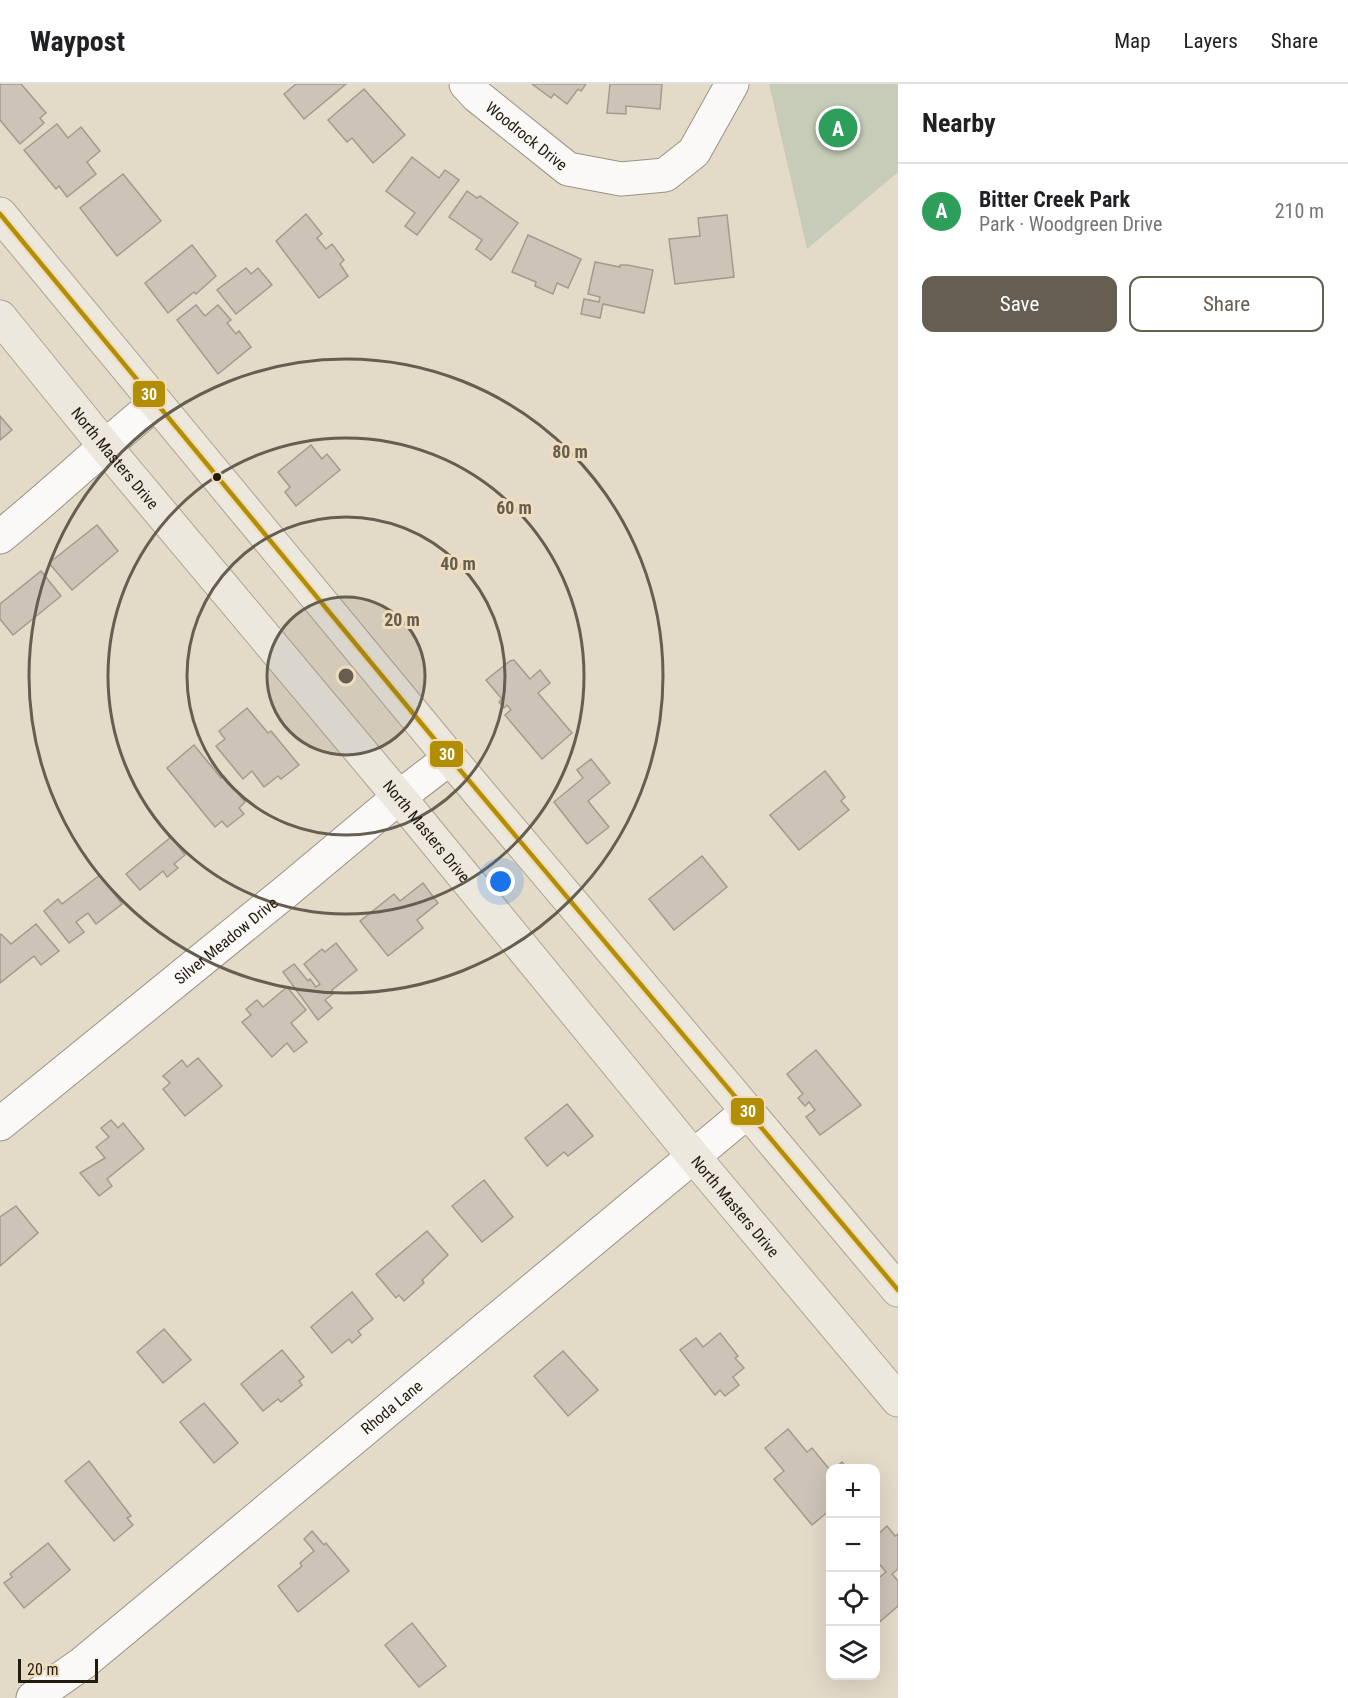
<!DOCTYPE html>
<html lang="en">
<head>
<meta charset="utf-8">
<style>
  :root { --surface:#fff; --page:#f2f2f2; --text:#202124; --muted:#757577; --line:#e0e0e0; --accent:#665e50 }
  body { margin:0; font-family:"Roboto Condensed",sans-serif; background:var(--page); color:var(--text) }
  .controls { position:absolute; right:18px; bottom:18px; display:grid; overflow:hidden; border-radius:12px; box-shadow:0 6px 24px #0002 }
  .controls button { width:54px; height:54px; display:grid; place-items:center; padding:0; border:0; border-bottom:2px solid var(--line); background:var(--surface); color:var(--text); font:30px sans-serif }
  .scale { position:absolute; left:18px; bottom:15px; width:80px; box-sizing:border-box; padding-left:6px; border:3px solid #221b0f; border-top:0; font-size:16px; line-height:21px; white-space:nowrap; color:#221b0f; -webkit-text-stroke:4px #efddbd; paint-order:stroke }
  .you { position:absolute; left:501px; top:798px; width:21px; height:21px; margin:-15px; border:4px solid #fff; border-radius:50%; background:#1a73e8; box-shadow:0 0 0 9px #1a73e833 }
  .badge { display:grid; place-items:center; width:39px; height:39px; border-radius:50%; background:var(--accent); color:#fff; font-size:20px; font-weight:700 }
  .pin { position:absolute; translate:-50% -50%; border:3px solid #fff; box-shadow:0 2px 6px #0006 }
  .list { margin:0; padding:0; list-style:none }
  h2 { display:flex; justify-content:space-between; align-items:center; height:78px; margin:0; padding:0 24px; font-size:26px }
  h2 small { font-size:20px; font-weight:400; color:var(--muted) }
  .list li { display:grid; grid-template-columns:39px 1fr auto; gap:18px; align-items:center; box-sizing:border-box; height:96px; padding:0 24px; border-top:2px solid var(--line) }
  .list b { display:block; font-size:22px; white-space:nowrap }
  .list p { margin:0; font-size:20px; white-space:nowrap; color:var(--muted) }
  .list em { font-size:20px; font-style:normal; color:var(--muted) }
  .actions { display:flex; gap:12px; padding:18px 24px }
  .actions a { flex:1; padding:14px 0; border:2px solid var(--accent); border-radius:12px; text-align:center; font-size:21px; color:var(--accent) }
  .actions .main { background:var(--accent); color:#fff }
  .icon { flex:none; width:33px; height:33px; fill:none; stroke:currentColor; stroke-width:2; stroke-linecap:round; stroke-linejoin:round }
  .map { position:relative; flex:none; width:898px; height:1614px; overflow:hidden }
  header { display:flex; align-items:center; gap:36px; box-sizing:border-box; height:84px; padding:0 30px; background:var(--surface); border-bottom:2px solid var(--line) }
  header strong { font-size:28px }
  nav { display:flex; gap:33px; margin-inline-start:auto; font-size:21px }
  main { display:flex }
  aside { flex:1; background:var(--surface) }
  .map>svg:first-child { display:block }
  .green { fill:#c6ccb8 }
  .building { fill:#cec3b7; stroke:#a49a8e; stroke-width:1.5 }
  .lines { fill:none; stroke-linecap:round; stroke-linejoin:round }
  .minor-casing { stroke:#9a9285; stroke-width:35 }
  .major-casing { stroke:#aea38e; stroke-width:35 }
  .minor { stroke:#fbf9f7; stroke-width:33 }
  .major { stroke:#ece8de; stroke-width:33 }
  .bus-1-casing { stroke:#efddbd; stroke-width:9 }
  .bus-1 { stroke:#b28e05; stroke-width:4.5 }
  .ring { fill:none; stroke:#665e50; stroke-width:3 }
  .bus-dot { fill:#221b0f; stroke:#efddbd; stroke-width:2 }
  .labels { text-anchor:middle; stroke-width:6; stroke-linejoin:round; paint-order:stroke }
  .street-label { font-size:16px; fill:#221b0f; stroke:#efddbd }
  .centre { fill:#665e50; stroke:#efddbd; stroke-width:3 }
  .ring-label { font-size:18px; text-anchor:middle; font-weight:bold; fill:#665e50; stroke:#efddbd; stroke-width:6; stroke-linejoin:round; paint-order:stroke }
  .line-badge { stroke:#efddbd; stroke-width:2 }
  .badge-label { font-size:16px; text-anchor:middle; font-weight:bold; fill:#fff }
</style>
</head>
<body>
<header>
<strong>Waypost</strong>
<nav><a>Map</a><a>Layers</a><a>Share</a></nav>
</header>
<main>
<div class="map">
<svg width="898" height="1614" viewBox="0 0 898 1614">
  <rect width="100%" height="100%" fill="#e4dac8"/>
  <path class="green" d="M769 0H898V88L807 165Z"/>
  <g class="building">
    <path d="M0 0H21L46 29 40 34 44 39 20 60 0 36Z"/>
    <path d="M296 0H346L304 35 284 10Z"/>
    <path d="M532 0H586L581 7 578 5 567 20 554 10 551 14Z"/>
    <path d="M610 0H662L660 25 626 22V30L607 29Z"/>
    <path d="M364 5 405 51 373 79 352 54 347 58 328 36Z"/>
    <path d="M57 40 68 54 81 43 100 67 87 78 96 90 67 113 59 102 56 105 24 66Z"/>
    <path d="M412 73 439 94 445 86 459 96 417 151 405 142 415 129 386 107Z"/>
    <path d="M123 90 161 137 117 172 80 124Z"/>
    <path d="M467 107 477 114 480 112 518 139 491 176 476 165 482 156 449 133Z"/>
    <path d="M306 130 322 150 317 154 326 165 332 160 344 176 340 180 348 192 319 214 276 157Z"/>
    <path d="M727 131 734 193 675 200 669 155 700 152 698 134Z"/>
    <path d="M528 151 581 175 568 204 557 199 553 210 535 202 536 198 512 188Z"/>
    <path d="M192 161 216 192 196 210 194 208 168 229 145 199Z"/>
    <path d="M595 178 620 183V181H627L653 186 644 229 603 220 600 234 581 230 584 215 599 218 600 213 588 210Z"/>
    <path d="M246 184 251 190 258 184 272 201 236 230 217 206Z"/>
    <path d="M196 221 205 232 218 221 231 236 227 239 236 250 239 247 251 263 218 290 177 236Z"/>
    <path d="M0 332 12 346 0 356Z"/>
    <path d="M311 361 322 375 327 370 340 386 296 422 285 408 290 403 278 388Z"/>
    <path d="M97 441 118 467 72 506 49 479Z"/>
    <path d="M41 487 61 512 13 551 0 535V520Z"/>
    <path d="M514 576 530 595 540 586 550 599 538 609 572 649 542 675 505 631 511 626 507 621 504 624 499 618 502 615 486 596 510 577Z"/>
    <path d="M247 624 268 649 271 647 299 681 281 695 278 692 264 703 252 687 243 695 216 662 225 655 219 647Z"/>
    <path d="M194 661 221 694 224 692 245 718 239 724 244 730 227 743 222 737 215 743 167 684Z"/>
    <path d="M591 675 610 699 588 717 609 743 587 760 554 718 583 694 577 686Z"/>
    <path d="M825 687 845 713 841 717 849 726 799 766 770 731Z"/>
    <path d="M171 753 185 771 174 780 178 784 167 793 163 787 140 806 126 790Z"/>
    <path d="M702 772 727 803 674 846 649 815Z"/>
    <path d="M100 791 122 820 96 840 88 829 76 838 84 848 69 859 44 827 58 815 62 820Z"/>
    <path d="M423 799 438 819 417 836 423 844 388 872 360 837 394 810 400 817Z"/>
    <path d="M36 840 59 867 41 881 34 872 0 899V851L1 850 11 860Z"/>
    <path d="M336 859 357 886 332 906 334 909 325 916 332 924 318 936 283 888 294 880 308 897 310 895 316 903 320 900 304 880 322 865 325 868Z"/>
    <path d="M287 903 306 926 291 939 307 958 294 968 287 959 272 973 242 938 251 931 246 925 257 916 263 923Z"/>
    <path d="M816 966 861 1021 820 1051 806 1033 815 1026 809 1018 805 1022 798 1014 803 1010 787 990Z"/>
    <path d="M198 974 222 1002 185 1032 163 1005 170 999 163 992 182 976 187 983Z"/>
    <path d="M567 1020 593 1052 568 1072 564 1068 547 1082 525 1054Z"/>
    <path d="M111 1036 118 1044 123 1039 144 1065 107 1095 112 1102 99 1112 80 1089 105 1074 96 1063 109 1053 101 1044Z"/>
    <path d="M484 1096 513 1133 482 1158 452 1122Z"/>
    <path d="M16 1122 38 1149 0 1182V1133Z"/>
    <path d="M427 1147 448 1171 422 1196 424 1199 404 1217 399 1211 396 1214 376 1190Z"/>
    <path d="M352 1208 373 1235 358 1247 361 1251 352 1259 349 1255 332 1269 311 1243Z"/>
    <path d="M164 1245 191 1276 163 1299 137 1268Z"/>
    <path d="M720 1249 738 1272 735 1274 744 1284 733 1293 739 1301 725 1312 720 1306 715 1311 680 1266 696 1254 703 1263Z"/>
    <path d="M282 1266 304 1293 299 1297 302 1301 281 1318 278 1315 263 1327 241 1300Z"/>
    <path d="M563 1267 598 1306 568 1332 534 1292Z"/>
    <path d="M204 1319 238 1359 214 1379 180 1338Z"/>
    <path d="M788 1345 807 1368 812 1364 830 1386V1426L812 1441 774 1395 784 1387 765 1364Z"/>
    <path d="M89 1377 131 1432 127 1434 133 1441 114 1457 65 1397Z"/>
    <path d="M842 1378 847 1384H835Z"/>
    <path d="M887 1442 895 1452 898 1450V1485L892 1490 898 1497V1522L876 1541V1496L886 1488 876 1476V1452Z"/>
    <path d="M312 1447 324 1461 326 1459 349 1487 298 1528 278 1502 302 1482 300 1479 314 1467 304 1455Z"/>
    <path d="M48 1459 70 1486 24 1524 4 1499 12 1493 10 1490Z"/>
    <path d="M412 1539 446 1582 419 1603 385 1561Z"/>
  </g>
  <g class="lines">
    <g class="minor-casing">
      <g id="minor">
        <path id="s1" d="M466 0 477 12 568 85 621 95 665 91 694 68 732 0"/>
        <path d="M0 453C53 410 102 363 155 320"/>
        <path id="s2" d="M0 1040 289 805 399 713 450 674"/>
        <path id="s3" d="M33 1614 83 1579 748 1027"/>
      </g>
    </g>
    <g class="major-casing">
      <g id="major">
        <path d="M0 130 450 674 898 1206"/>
        <path id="s4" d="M0 233 104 361 399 713 694 1073 898 1316"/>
      </g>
    </g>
    <use href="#minor" class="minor"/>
    <use href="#major" class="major"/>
    <g class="bus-1-casing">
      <path id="bus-1" d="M0 130 450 674 898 1206"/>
    </g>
    <use href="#bus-1" class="bus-1"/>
  </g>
  <circle cx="346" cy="592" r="79" fill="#665e50" fill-opacity=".12"/>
  <g class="ring">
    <circle cx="346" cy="592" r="79"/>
    <circle cx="346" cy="592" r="159"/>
    <circle cx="346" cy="592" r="238"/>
    <circle cx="346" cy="592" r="317"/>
  </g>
  <circle class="bus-dot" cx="217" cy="393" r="5"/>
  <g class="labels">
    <g class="street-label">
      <text dy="6" stroke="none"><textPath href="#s1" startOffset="80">Woodrock Drive</textPath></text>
      <text dy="6" stroke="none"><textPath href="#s4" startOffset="182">North Masters Drive</textPath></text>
      <text dy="6" stroke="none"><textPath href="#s4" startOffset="668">North Masters Drive</textPath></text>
      <text dy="6" stroke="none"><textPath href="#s2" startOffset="291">Silver Meadow Drive</textPath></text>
      <text dy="6" stroke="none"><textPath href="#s4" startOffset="1154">North Masters Drive</textPath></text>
      <text dy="6" stroke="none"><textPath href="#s3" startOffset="462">Rhoda Lane</textPath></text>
    </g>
  </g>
  <circle cx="346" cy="592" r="9" class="centre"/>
  <g class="ring-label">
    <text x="570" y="374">80 m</text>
    <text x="514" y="430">60 m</text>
    <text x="458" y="486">40 m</text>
    <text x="402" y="542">20 m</text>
  </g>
  <g class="line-badge">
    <rect x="132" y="296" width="34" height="28" rx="6" fill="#b28e05"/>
    <rect x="429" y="656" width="35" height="28" rx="6" fill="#b28e05"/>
    <rect x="730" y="1013" width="35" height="29" rx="6" fill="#b28e05"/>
  </g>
  <g class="badge-label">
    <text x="149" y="316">30</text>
    <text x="447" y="676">30</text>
    <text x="748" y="1033">30</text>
  </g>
</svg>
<div class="controls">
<button>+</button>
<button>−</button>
<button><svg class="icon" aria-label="locate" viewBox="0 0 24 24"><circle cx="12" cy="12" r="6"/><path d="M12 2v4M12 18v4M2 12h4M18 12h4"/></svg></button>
<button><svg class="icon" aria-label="layers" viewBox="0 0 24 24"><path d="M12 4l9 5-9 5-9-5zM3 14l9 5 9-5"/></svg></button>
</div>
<div class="scale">20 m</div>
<div class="you"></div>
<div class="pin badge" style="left:838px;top:44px;background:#2e9e5b">A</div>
</div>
<aside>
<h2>Nearby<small></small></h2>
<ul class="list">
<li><span class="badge" style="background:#2e9e5b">A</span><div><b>Bitter Creek Park</b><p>Park · Woodgreen Drive</p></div><em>210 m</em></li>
</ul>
<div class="actions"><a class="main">Save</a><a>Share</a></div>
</aside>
</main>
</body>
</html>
